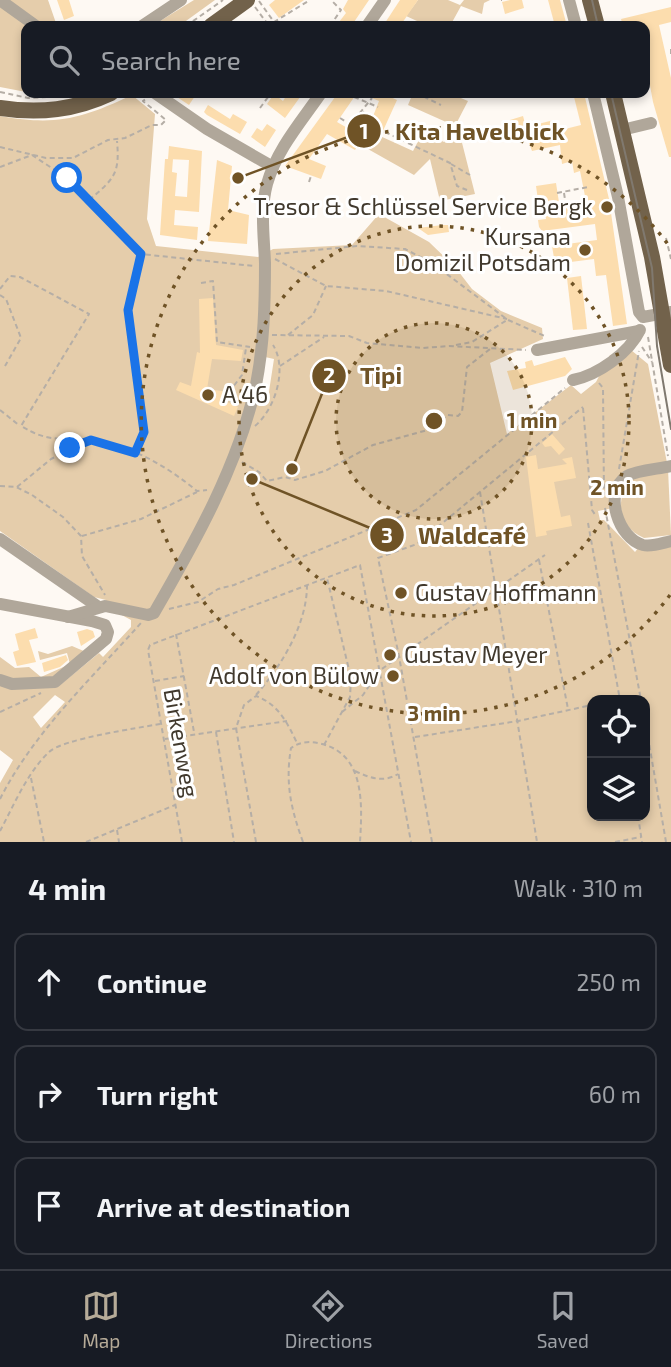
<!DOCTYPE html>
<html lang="en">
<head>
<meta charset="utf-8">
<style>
  :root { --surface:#171b24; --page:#242831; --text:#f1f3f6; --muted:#9ea1a6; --line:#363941; --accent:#b6ab98 }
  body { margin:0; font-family:"Exo 2",sans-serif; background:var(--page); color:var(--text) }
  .controls { position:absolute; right:21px; bottom:21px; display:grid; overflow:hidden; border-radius:14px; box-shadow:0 4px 10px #0003 }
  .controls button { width:63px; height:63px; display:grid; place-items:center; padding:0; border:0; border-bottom:2px solid var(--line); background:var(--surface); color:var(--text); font:35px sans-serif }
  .stop { position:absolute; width:21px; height:21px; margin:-16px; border:5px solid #1a73e8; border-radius:50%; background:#fff }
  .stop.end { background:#1a73e8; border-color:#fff; box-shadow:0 2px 7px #0008 }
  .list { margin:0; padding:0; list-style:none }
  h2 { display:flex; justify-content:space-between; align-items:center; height:91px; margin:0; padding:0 28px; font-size:30px }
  h2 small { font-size:23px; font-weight:400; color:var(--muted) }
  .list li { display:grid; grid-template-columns:46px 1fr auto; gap:21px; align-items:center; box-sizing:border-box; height:98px; margin:0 14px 14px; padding:0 14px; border:2px solid var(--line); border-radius:14px }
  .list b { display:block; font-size:26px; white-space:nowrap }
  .list em { font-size:23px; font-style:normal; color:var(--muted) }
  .icon { flex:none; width:38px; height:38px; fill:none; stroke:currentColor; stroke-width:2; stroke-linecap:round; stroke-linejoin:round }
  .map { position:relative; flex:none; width:671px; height:842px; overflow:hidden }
  .search { position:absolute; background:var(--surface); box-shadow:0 4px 10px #0003; left:21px; right:21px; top:21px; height:77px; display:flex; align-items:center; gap:18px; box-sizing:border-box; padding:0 24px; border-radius:14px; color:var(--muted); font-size:26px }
  .sheet { height:427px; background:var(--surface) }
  nav { display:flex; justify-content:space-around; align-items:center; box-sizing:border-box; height:98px; border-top:2px solid var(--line); background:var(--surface); font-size:19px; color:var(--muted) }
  nav a { display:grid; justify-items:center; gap:4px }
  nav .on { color:var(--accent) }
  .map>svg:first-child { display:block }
  .green { fill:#e5cdab; fill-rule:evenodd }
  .building { fill:#fcddae }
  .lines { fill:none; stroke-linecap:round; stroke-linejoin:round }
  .path { stroke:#b5aea6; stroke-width:2; stroke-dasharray:5 3.5; stroke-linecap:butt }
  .minor { stroke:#b0a79a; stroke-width:12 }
  .major { stroke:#72624b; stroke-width:16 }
  .tram { stroke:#80796f; stroke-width:2 }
  .route { stroke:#1a73e8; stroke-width:9 }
  .ring { fill:none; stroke:#6f5326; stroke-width:3.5; stroke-dasharray:3.5 7 }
  .poi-dot { fill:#6f5326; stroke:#fff; stroke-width:2.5 }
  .labels { text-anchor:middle; stroke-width:6; stroke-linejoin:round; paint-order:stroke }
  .poi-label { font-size:23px; fill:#41392d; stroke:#fff; text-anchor:end }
  .street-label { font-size:23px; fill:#41392d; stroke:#fff }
  .centre { fill:#6f5326; stroke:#fff; stroke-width:3.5 }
  .ring-label { font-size:21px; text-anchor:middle; font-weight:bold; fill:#6f5326; stroke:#fff; stroke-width:6; stroke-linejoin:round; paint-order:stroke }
  .leader { fill:none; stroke:#6f5326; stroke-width:2.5 }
  .callout-dot { fill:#6f5326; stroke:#fff; stroke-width:2.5 }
  .mark-label { font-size:21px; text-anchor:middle; font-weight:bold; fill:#fff }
  .callout-label { font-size:24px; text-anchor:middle; font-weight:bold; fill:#6f5326; stroke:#fff; stroke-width:6; stroke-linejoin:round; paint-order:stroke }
</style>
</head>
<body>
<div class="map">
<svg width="671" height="842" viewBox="0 0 671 842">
  <rect width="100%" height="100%" fill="#fef9f3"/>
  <g class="green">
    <path d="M0 0H48L57 26H26V92L0 87Z"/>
    <path d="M194 0H215L179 26H152Z"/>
    <path d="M418 0H448L460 5 464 0H490L484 3 482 14 461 6 450 26H428L406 16Z"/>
    <path d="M413 93H449L468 101 455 126 408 105Z"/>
    <path d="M132 95 155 114 147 219 156 246 258 257 273 249 352 245 379 214 429 242 455 267 472 289 501 311 542 328 543 339 490 363 507 434 571 385 581 394 596 382 610 355 631 350 648 364 667 463 630 469 613 508 598 511 600 520H604L635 552 639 547 671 544V842H0V783L13 760 0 750V686L60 685 99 653 103 657 131 627V620L105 606 106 600 94 597 0 531V116C56 126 81 119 132 95ZM265 357 274 359 268 398 259 396ZM55 695 65 702 41 728 33 717ZM592 700H645V816H592Z"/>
    <path d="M458 127 475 194 440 201 430 159 414 175 359 144 364 135 376 142 380 136 413 151 423 132 444 142Z"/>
    <path d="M668 469 671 535 644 538C617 526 616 501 629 479Z"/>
    <path d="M72 646 86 652 55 679 16 681 0 677V657L15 668 29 667 41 677 70 664 67 653 40 660 38 651 48 654Z"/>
  </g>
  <g class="building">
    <path d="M57 0H69L74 16 64 20Z"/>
    <path d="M275 0H304L279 18 269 5Z"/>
    <path d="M348 0H369L354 22 358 26H336L346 13 343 9Z"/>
    <path d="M400 0H418L400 26H383Z"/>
    <path d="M510 0H522L524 8 505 14 502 2Z"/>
    <path d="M548 0H560L567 26H555Z"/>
    <path d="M671 7V22L659 25 671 78V157H669L653 102 645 58V26H623L621 19Z"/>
    <path d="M171 93H197L189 105Z"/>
    <path d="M288 93H303L285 118 267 104 274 94 283 101Z"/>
    <path d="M338 93H357L337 122 363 137 355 150 327 134 309 159 326 166 321 179 285 166Z"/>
    <path d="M360 93H382L397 100 382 133 370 124 379 101Z"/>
    <path d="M573 93H584L609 199 627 324 613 326 606 275 596 276 594 259 555 264 552 246 597 240 595 224 542 231 539 227 538 220 546 219 544 206 539 207 536 186 556 183 560 209 587 206 580 171 574 173 572 161 562 164 560 145 532 151 526 135 509 139 507 132 513 131 510 120 523 116 526 127 554 120 557 131 581 125Z"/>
    <path d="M208 105 230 119 233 114 247 122 240 134 207 115 204 112Z"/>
    <path d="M267 124 276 130 265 147 251 137 257 128 262 131Z"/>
    <path d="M169 146 202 151 199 212 175 210 174 225 198 227 197 240 160 235 165 159H173L172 172 177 173 175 196 187 197 189 160 168 159Z"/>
    <path d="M217 160 232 166 228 210 249 215 247 244 208 241Z"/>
    <path d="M442 225H448L449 232 428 235 418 228Z"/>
    <path d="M581 276 587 329 573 330 567 278Z"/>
    <path d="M213 298 216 345 243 350 241 361 212 359 207 389 229 392 227 402 238 407 234 416 176 390 180 382 191 386 197 352 200 353 199 299Z"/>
    <path d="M565 357 572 369 565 376 513 390 507 371 526 368 525 362 532 360 534 366Z"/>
    <path d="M552 434 565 449 559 455 551 446 545 447 542 443Z"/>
    <path d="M536 455 538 469 567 464 562 459 572 457 576 478 554 482 561 517 570 515 572 526 546 531 547 535 536 537 526 457Z"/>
    <path d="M35 628 38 638 29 640 36 662 17 666 13 652 19 650 15 634Z"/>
    <path d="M87 629 93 631 95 637 81 646 77 632Z"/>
    <path d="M66 655 68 660 60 667 44 672 42 663Z"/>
  </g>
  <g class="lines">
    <g class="path">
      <path d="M501 0H502"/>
      <path d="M259 1 274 22 310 0"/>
      <path d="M255 7 269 26"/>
      <path d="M325 24 328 26"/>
      <path d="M186 26 223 0"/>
      <path d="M330 26 341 10 331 0"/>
      <path d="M671 49V54"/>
      <path d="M0 92 28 98 48 97"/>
      <path d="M274 93 280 99"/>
      <path d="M416 93 441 105"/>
      <path d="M61 96 70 93"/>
      <path d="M354 97 378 107"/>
      <path d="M260 108 271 93"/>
      <path d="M363 112 365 114 360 122 355 119 372 98"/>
      <path d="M340 118 354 127 357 122"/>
      <path d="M364 118 371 122"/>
      <path d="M352 129 354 127 374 140 383 131"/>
      <path d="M385 132 450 163 457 186 467 190"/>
      <path d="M0 147 46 158H73L108 140 125 138 152 125H161L166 120 143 101 146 99"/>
      <path d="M451 164 470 175"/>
      <path d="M0 167 32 155 67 178 141 254 254 266"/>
      <path d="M309 182 311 176"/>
      <path d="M557 193 588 187"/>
      <path d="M564 193 566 206"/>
      <path d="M89 200C114 179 120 174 117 141"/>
      <path d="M666 238 671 259"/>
      <path d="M276 254 357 246 405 249 432 263 508 320 547 337"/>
      <path d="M275 259 326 286 386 291 507 319"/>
      <path d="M201 283 213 281 217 342 250 347"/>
      <path d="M0 289 10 276 20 277 89 314 21 426C49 443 59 437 89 440 128 443 168 467 197 491L207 490"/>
      <path d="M0 295 6 299 21 338 5 366"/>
      <path d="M272 335 349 336 367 343 422 348 449 346 526 350"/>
      <path d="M288 335 313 315 326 286"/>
      <path d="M648 337 668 456"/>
      <path d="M456 345 472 342 507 320"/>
      <path d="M642 347 652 362"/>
      <path d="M280 366 324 337"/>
      <path d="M599 383 603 388 604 495"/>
      <path d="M231 402 233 387 242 375 246 348"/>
      <path d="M583 408 592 510 596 516"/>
      <path d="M0 410 20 426"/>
      <path d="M255 426C275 409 288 369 273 345"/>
      <path d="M136 452 144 432 128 310 140 256"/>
      <path d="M242 462 259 472 267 481 285 477 295 480 325 471 373 445 435 428 447 415 458 416 462 412 467 367 490 349"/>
      <path d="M619 469 639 351"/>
      <path d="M0 486 16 487 32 495 63 517 81 536 82 556 105 595"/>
      <path d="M17 487 51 459 88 441"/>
      <path d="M480 492 537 842"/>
      <path d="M605 508 641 700"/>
      <path d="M588 523 620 700"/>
      <path d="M82 536 141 519 197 492"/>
      <path d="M539 560 568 709"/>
      <path d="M169 609 198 602 218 589 234 585 416 510 565 388"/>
      <path d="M176 634 194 732"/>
      <path d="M155 681 184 676"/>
      <path d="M256 695C281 666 307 625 307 585"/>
      <path d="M0 712 41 693"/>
      <path d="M342 712 363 695 379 671 545 555"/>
      <path d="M645 720 666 842"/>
      <path d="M216 732 234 842"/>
      <path d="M415 737 518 721 592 705"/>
      <path d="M165 739 287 721"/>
      <path d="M324 745 350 697 351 678 327 578"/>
      <path d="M355 771C370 778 383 783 398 774"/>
      <path d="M31 778 44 842"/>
      <path d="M0 799C34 732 91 679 141 623"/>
      <path d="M638 816 642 842"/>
      <path d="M117 830 119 842"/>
      <path d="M0 831C14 805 27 773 49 752 62 739 138 728 160 724"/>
      <path d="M86 842 175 805"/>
      <path d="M182 842 148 650 150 645 360 565 411 842"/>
      <path d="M256 842 236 728 244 705 256 696C278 704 287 722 297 743"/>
      <path d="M303 842C291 809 285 783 291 748 301 741 311 741 322 744 366 755 362 807 360 842"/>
      <path d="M432 842 399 656 378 558 417 544 583 407"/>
      <path d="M615 842 641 837"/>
    </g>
    <g class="minor">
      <path d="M0 0 36 26"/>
      <path d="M569 0 576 26"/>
      <path d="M142 26 181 0"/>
      <path d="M367 26 385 0"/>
      <path d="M155 93 207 129 273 167"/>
      <path d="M593 93 618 197 639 312 643 317 671 312"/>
      <path d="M622 130 651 123"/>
      <path d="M537 350 639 331"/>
      <path d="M573 380C598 375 629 353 640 330"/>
      <path d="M671 466C659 469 638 470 627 476 602 492 619 539 643 545 652 547 662 543 671 541"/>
      <path d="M0 539 97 606"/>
      <path d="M0 604 92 621 105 625 108 632 106 639 55 682 12 684 0 680"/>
      <path d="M68 617 105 606 148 615 154 613C195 542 238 466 256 385 264 344 265 304 265 263 264 236 260 210 267 184 277 149 301 122 321 93"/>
    </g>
    <g class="major">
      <path d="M590 0 597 26"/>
      <path d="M211 26 247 0"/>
      <path d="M613 93 652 257 671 365"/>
      <path d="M0 108C40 114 75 110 111 93"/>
    </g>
    <g class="tram">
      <path d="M592 0 598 26"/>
      <path d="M611 93 652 268 657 346 671 429"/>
    </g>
  </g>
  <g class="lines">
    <path class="route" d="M67 178 141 254 128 310 144 432 135 453 91 440 70 448"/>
  </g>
  <circle cx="434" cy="421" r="98" fill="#6f5326" fill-opacity=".12"/>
  <g class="ring">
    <circle cx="434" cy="421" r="98"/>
    <circle cx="434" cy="421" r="195"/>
    <path d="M670 595A293 293 0 1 1 670 247"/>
  </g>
  <g class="poi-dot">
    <circle cx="607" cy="207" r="7"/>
    <circle cx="585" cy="250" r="7"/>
    <circle cx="208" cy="395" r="7"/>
    <circle cx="401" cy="593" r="7"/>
    <circle cx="390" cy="655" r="7"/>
    <circle cx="393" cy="676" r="7"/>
  </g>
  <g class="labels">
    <g class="poi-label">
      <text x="593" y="215">Tresor &amp; Schlüssel Service Bergk</text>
      <text x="571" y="245">Kursana<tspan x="571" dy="26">Domizil Potsdam</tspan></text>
      <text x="222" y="403" text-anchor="start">A 46</text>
      <text x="415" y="601" text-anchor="start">Gustav Hoffmann</text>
      <text x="404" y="663" text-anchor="start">Gustav Meyer</text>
      <text x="379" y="684">Adolf von Bülow</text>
    </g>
    <g class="street-label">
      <text transform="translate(181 743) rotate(80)" y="8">Birkenweg</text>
    </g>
  </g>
  <circle cx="434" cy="421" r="10" class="centre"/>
  <g class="ring-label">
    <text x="532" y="428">1 min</text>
    <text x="617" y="495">2 min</text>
    <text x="434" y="721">3 min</text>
  </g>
  <path class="leader" d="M238 178L364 131M292 469L329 376M252 479L387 535"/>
  <g class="callout-dot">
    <circle cx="238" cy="178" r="7"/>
    <circle cx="292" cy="469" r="7"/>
    <circle cx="252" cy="479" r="7"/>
    <circle cx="364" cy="131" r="18"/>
    <circle cx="329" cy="376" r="18"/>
    <circle cx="387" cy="535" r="18"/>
  </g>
  <g class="mark-label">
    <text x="364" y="139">1</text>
    <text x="329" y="383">2</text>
    <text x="387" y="543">3</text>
  </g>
  <g class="callout-label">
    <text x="480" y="140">Kita Havelblick</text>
    <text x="381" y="384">Tipi</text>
    <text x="472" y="544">Waldcafé</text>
  </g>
</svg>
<div class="controls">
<button><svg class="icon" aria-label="locate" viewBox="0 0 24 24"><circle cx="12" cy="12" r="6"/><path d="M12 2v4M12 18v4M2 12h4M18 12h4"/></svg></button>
<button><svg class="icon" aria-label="layers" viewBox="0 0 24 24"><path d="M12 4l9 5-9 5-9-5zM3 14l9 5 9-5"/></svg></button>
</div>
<div class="stop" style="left:67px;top:178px"></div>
<div class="stop end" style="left:70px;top:448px"></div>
<div class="search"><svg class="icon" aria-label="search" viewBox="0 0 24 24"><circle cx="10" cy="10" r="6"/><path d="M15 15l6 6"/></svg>Search here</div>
</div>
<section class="sheet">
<h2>4 min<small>Walk · 310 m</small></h2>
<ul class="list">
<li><svg class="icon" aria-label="ahead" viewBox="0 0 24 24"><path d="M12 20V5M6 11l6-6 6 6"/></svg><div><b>Continue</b></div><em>250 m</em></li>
<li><svg class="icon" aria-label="right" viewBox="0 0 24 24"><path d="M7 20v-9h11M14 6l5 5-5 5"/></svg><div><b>Turn right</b></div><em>60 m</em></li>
<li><svg class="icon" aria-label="arrive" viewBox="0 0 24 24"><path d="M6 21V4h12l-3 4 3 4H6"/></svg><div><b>Arrive at destination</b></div></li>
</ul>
</section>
<nav>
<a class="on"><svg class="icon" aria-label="map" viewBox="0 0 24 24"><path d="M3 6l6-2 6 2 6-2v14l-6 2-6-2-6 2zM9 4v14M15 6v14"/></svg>Map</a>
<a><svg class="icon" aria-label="directions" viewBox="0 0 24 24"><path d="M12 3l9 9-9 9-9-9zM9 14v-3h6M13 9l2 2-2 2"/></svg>Directions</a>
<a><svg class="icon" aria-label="saved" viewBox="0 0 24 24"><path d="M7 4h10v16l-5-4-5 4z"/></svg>Saved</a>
</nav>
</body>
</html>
